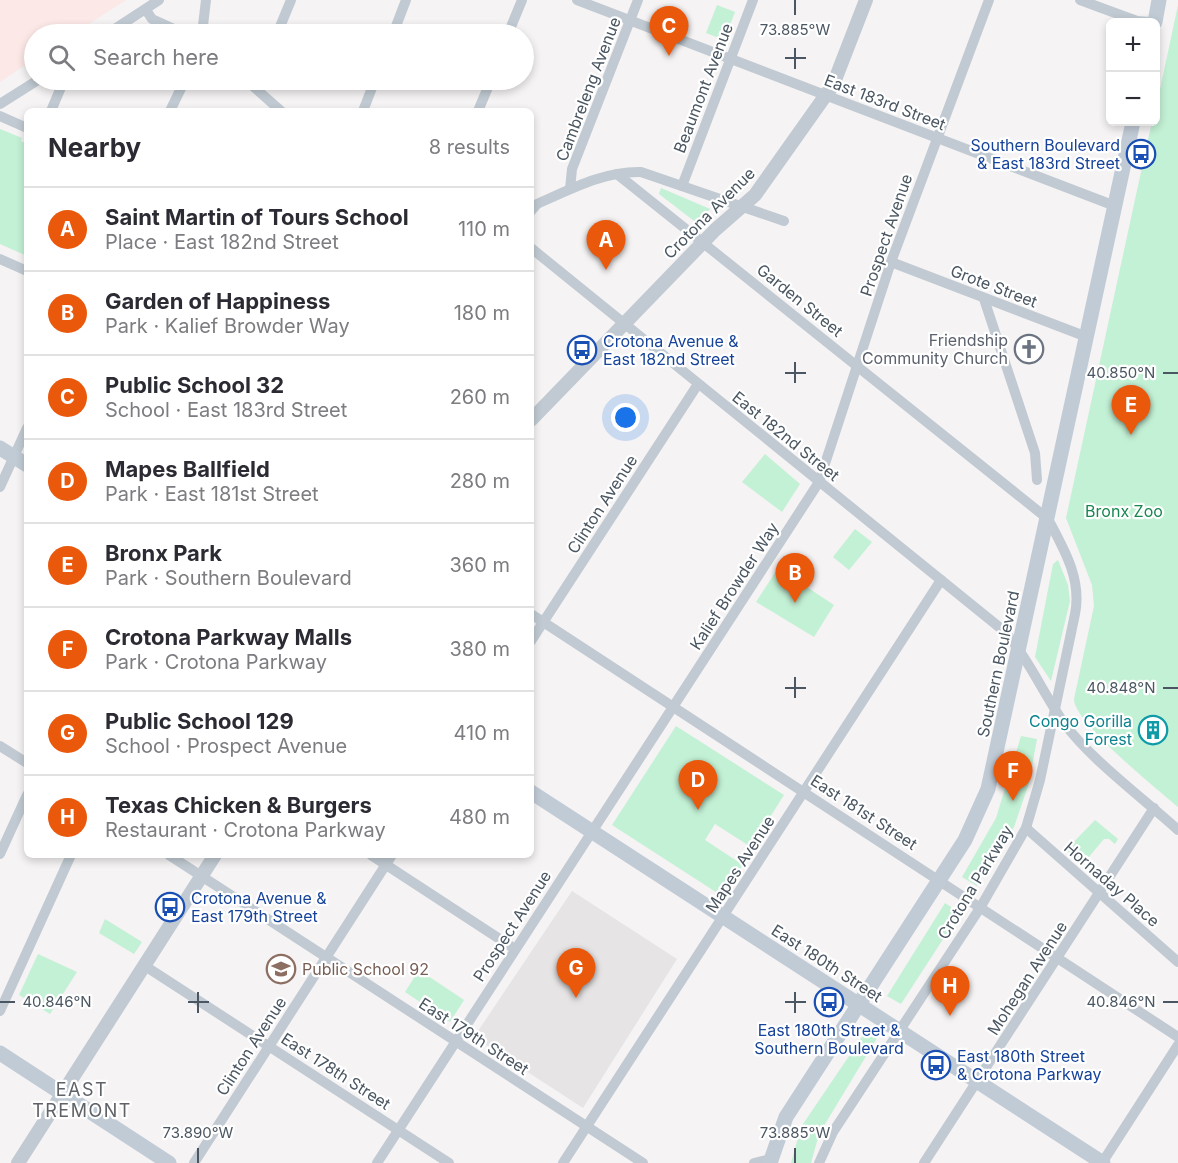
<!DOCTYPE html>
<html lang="en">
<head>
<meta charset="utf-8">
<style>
  :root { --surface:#fff; --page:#f7f7f7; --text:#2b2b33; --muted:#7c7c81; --line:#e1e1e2; --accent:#ea580c }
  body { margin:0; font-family:Inter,sans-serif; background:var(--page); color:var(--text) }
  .controls { position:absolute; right:18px; top:18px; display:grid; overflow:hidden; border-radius:9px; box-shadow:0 3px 9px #0003 }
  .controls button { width:54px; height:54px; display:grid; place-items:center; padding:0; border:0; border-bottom:2px solid var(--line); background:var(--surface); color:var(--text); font:30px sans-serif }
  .you { position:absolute; left:626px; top:418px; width:21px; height:21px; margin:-15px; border:4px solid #fff; border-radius:50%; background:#1a73e8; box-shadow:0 0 0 9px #1a73e833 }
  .badge { display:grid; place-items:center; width:39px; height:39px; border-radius:50%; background:var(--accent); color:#fff; font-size:20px; font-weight:700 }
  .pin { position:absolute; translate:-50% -50px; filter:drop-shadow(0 2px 3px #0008) }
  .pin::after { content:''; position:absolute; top:32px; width:21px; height:18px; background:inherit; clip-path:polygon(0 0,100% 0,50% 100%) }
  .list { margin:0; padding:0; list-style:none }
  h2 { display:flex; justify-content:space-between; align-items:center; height:78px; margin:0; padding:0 24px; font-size:26px }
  h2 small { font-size:20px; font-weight:400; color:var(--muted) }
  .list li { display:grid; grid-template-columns:39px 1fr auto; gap:18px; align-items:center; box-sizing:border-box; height:84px; padding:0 24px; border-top:2px solid var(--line) }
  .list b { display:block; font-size:22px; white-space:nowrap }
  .list p { margin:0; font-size:20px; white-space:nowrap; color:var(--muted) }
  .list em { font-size:20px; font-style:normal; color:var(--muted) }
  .icon { flex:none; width:33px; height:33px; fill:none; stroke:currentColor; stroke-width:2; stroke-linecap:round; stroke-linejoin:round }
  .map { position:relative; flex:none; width:1178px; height:1163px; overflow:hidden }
  .search { position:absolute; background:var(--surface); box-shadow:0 3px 9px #0003; left:24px; top:24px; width:510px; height:66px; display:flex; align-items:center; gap:15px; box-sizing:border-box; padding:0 21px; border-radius:33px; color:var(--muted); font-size:22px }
  .panel { position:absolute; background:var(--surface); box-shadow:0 3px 9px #0003; left:24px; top:108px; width:510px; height:750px; border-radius:9px }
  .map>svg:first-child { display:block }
  .education { fill:#e6e4e5 }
  .medical { fill:#fce8e6 }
  .green { fill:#c3f1d5 }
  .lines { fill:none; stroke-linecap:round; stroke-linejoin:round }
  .minor { stroke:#c1cad2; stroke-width:10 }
  .tertiary { stroke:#c1cad2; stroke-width:14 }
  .secondary { stroke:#c1cbd6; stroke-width:15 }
  .ticks { fill:none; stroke:#4a5661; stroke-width:2 }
  .labels { text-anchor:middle; stroke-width:4.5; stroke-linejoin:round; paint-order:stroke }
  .street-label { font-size:16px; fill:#4a5661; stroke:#fff }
  .transit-label { font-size:16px; fill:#164399; stroke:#fff; text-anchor:start }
  .worship-label { font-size:16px; fill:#5b616d; stroke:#fff; text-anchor:end }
  .park-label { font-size:16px; fill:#17864f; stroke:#fff }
  .culture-label { font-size:16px; fill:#0d838f; stroke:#fff; text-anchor:end }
  .education-label { font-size:16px; fill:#785e54; stroke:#fff; text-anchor:start }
  .neighbourhood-label { font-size:18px; letter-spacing:1.5px; fill:#5f6368; stroke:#fff }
  .ticks-label { font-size:15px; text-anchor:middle; fill:#4a5661; stroke:#fff; stroke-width:4.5; stroke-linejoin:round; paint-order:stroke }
</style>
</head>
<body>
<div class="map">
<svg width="1178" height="1163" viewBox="0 0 1178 1163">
  <rect width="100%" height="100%" fill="#f5f3f3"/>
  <path class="education" d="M572 891 677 959 583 1108 474 1037Z"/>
  <path class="medical" d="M0 0H126L73 34H34V59L0 82Z"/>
  <g class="green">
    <path d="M717 5 735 12 724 40 706 33Z"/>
    <path d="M1178 5V807C1158 790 1073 721 1074 699L1094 606 1092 585 1066 518 1149 135 1152 122H1156V108Z"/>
    <path d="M0 129 22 138 21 141 27 144V256L0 244Z"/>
    <path d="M661 188 710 209 698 224 659 194Z"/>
    <path d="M765 454 800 484 782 512 742 482Z"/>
    <path d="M855 529 872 542 849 570 833 557Z"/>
    <path d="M1058 560 1068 585 1070 601 1051 681 1035 657 1053 564Z"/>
    <path d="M778 568 834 605 814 637 756 602Z"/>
    <path d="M676 726 784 795 751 847 715 824 705 840 743 865 722 896 612 825Z"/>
    <path d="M1021 736 1037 739 1029 783 1014 827 977 886 962 877 996 818Z"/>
    <path d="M1095 820 1118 839 1115 844 1109 839H1104L1082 865 1066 850Z"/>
    <path d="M945 903 960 913 901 1004 887 996Z"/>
    <path d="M105 919 142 942 134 954 99 933Z"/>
    <path d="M38 954 77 972 50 1014 19 995Z"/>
    <path d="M419 970 464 1000 450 1022 405 992Z"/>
    <path d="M866 1031 877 1038 819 1134 811 1163H791L801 1127Z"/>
  </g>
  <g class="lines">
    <g class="minor">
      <path d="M577 0 1115 206"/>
      <path d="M1080 0 1137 21 1151 22"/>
      <path d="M146 10 152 19 185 34"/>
      <path d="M107 34 159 0"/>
      <path d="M202 34 206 0"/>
      <path d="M277 34 291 0"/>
      <path d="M393 34 406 0"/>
      <path d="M508 34 522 0"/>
      <path d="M246 80 281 111"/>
      <path d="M0 104 38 80"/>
      <path d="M51 111 64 80"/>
      <path d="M170 111 185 80"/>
      <path d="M363 111 375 80"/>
      <path d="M478 111 491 80"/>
      <path d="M0 116 27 128"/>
      <path d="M617 174 1048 519C1064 549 1082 579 1075 614L1040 780 1026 828 980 908 833 1132 819 1163"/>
      <path d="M682 186 753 0"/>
      <path d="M570 189 572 169 638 0"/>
      <path d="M531 211 537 204C571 189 604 171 641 172L784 221"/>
      <path d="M531 248 1004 631C1028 658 1043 693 1064 723 1090 759 1144 799 1178 830"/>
      <path d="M0 259 27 271"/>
      <path d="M891 262 1087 337"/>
      <path d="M984 299 1035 453 1037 480"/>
      <path d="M0 487 27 428"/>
      <path d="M531 614 1178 1037"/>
      <path d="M531 641 698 384"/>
      <path d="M0 746 27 763"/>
      <path d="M1026 828 1178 962"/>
      <path d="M0 854 27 795"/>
      <path d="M169 855 643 1163"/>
      <path d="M371 855 515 949"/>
      <path d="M145 966 449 1163"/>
      <path d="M0 1011 71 855"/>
      <path d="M194 1163 392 855"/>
      <path d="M377 1163 819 482 891 262 989 0"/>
      <path d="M563 1163 941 580"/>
      <path d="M754 1163 771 1159"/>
      <path d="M924 1163 1154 808"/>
      <path d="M1102 1163 1178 1045"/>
    </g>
    <g class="tertiary">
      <path d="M531 420 715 230 755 195 833 85 866 0"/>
      <path d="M18 1163 215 855"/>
    </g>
    <g class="secondary">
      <path d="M1155 22 1159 0"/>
      <path d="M0 448 27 465"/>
      <path d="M531 792 1103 1163"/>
      <path d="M0 1053 169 1163"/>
      <path d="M770 1163 786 1117 965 840 988 789 1133 122"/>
    </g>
  </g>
  <path class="ticks" d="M795 0V15M795 48V69M785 58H806M795 362V383M785 373H806M1163 373H1178M795 677V698M785 688H806M1163 688H1178M198 992V1013M795 992V1013M0 1002H15M188 1002H209M785 1002H806M1163 1002H1178M198 1148V1163M795 1148V1163"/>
  <defs>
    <g id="bus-ring" transform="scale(1.5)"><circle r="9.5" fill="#fff" stroke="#1a4fb4" stroke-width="1.5"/><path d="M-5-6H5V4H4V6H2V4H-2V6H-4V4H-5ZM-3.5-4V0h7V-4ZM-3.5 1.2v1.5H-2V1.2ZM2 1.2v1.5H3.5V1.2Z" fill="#1a4fb4"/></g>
    <g id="church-ring" transform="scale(1.5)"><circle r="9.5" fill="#fff" stroke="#6b7280" stroke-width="1.5"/><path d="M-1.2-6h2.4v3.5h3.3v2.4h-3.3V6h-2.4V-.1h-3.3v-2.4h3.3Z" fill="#6b7280"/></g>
    <g id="building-ring" transform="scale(1.5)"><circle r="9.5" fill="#fff" stroke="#0f9aa8" stroke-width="1.5"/><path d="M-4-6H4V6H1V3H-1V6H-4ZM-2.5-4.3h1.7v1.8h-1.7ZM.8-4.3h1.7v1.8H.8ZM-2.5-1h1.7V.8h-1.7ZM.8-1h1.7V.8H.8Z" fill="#0f9aa8"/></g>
    <g id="school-ring" transform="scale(1.5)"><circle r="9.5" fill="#fff" stroke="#8d6e63" stroke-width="1.5"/><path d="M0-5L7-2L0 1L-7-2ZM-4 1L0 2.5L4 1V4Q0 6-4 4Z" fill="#8d6e63"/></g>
  </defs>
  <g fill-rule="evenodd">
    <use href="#bus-ring" x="1141" y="154"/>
    <use href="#church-ring" x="1029" y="349"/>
    <use href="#bus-ring" x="582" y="350"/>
    <use href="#building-ring" x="1153" y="730"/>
    <use href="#bus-ring" x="170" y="907"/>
    <use href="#school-ring" x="281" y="969"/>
    <use href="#bus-ring" x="829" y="1002"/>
    <use href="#bus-ring" x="936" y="1065"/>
  </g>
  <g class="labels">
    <g class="street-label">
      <text transform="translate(703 88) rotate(-69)" y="6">Beaumont Avenue</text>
      <text transform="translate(588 89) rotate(-69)" y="6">Cambreleng Avenue</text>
      <text transform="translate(885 102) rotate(21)" y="6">East 183rd Street</text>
      <text transform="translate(709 213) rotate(-45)" y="6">Crotona Avenue</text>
      <text transform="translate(886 235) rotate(-71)" y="6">Prospect Avenue</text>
      <text transform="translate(994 286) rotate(21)" y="6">Grote Street</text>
      <text transform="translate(800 300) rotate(39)" y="6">Garden Street</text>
      <text transform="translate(786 436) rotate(39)" y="6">East 182nd Street</text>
      <text transform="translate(602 504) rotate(-57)" y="6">Clinton Avenue</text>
      <text transform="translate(734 586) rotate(-57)" y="6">Kalief Browder Way</text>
      <text transform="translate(998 664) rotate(-78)" y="6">Southern Boulevard</text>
      <text transform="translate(864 812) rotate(33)" y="6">East 181st Street</text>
      <text transform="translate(740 864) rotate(-57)" y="6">Mapes Avenue</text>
      <text transform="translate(975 882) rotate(-59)" y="6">Crotona Parkway</text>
      <text transform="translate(1112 884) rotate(41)" y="6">Hornaday Place</text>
      <text transform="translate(512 926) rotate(-57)" y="6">Prospect Avenue</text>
      <text transform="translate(827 963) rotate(33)" y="6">East 180th Street</text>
      <text transform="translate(1027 978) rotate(-57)" y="6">Mohegan Avenue</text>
      <text transform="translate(474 1036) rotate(33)" y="6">East 179th Street</text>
      <text transform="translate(251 1046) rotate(-57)" y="6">Clinton Avenue</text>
      <text transform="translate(336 1071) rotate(33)" y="6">East 178th Street</text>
    </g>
    <g class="transit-label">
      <text x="1120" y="151" text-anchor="end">Southern Boulevard<tspan x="1120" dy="18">&amp; East 183rd Street</tspan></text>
      <text x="603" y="347">Crotona Avenue &amp;<tspan x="603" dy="18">East 182nd Street</tspan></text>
      <text x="191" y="904">Crotona Avenue &amp;<tspan x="191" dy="18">East 179th Street</tspan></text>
      <text x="829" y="1036" text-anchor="middle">East 180th Street &amp;<tspan x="829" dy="18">Southern Boulevard</tspan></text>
      <text x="957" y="1062">East 180th Street<tspan x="957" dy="18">&amp; Crotona Parkway</tspan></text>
    </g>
    <g class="worship-label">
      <text x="1008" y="346">Friendship<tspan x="1008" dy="18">Community Church</tspan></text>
    </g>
    <g class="park-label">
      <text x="1124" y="517">Bronx Zoo</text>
    </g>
    <g class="culture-label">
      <text x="1132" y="727">Congo Gorilla<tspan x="1132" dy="18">Forest</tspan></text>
    </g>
    <g class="education-label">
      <text x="302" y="975">Public School 92</text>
    </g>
    <g class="neighbourhood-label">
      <text x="82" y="1096">EAST<tspan x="82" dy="21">TREMONT</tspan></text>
    </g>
  </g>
  <g class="ticks-label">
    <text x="795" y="35">73.885°W</text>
    <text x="1121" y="378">40.850°N</text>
    <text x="1121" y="693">40.848°N</text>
    <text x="57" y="1007">40.846°N</text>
    <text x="1121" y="1007">40.846°N</text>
    <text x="198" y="1138">73.890°W</text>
    <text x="795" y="1138">73.885°W</text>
  </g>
</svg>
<div class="controls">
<button>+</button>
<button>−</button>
</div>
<div class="you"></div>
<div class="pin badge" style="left:606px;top:270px">A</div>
<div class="pin badge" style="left:795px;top:603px">B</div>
<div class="pin badge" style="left:669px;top:56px">C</div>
<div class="pin badge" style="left:698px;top:810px">D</div>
<div class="pin badge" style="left:1131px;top:435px">E</div>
<div class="pin badge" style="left:1013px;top:801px">F</div>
<div class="pin badge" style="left:576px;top:998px">G</div>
<div class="pin badge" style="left:950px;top:1016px">H</div>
<div class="search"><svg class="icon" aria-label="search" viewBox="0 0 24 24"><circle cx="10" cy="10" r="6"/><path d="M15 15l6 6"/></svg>Search here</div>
<section class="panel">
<h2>Nearby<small>8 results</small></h2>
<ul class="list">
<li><span class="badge">A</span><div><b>Saint Martin of Tours School</b><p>Place · East 182nd Street</p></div><em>110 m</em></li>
<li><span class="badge">B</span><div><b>Garden of Happiness</b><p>Park · Kalief Browder Way</p></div><em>180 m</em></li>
<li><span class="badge">C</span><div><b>Public School 32</b><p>School · East 183rd Street</p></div><em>260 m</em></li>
<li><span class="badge">D</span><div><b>Mapes Ballfield</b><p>Park · East 181st Street</p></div><em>280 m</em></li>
<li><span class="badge">E</span><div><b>Bronx Park</b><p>Park · Southern Boulevard</p></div><em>360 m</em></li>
<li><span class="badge">F</span><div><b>Crotona Parkway Malls</b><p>Park · Crotona Parkway</p></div><em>380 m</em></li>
<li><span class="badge">G</span><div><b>Public School 129</b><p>School · Prospect Avenue</p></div><em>410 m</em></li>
<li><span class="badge">H</span><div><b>Texas Chicken &amp; Burgers</b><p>Restaurant · Crotona Parkway</p></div><em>480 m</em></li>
</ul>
</section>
</div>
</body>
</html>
